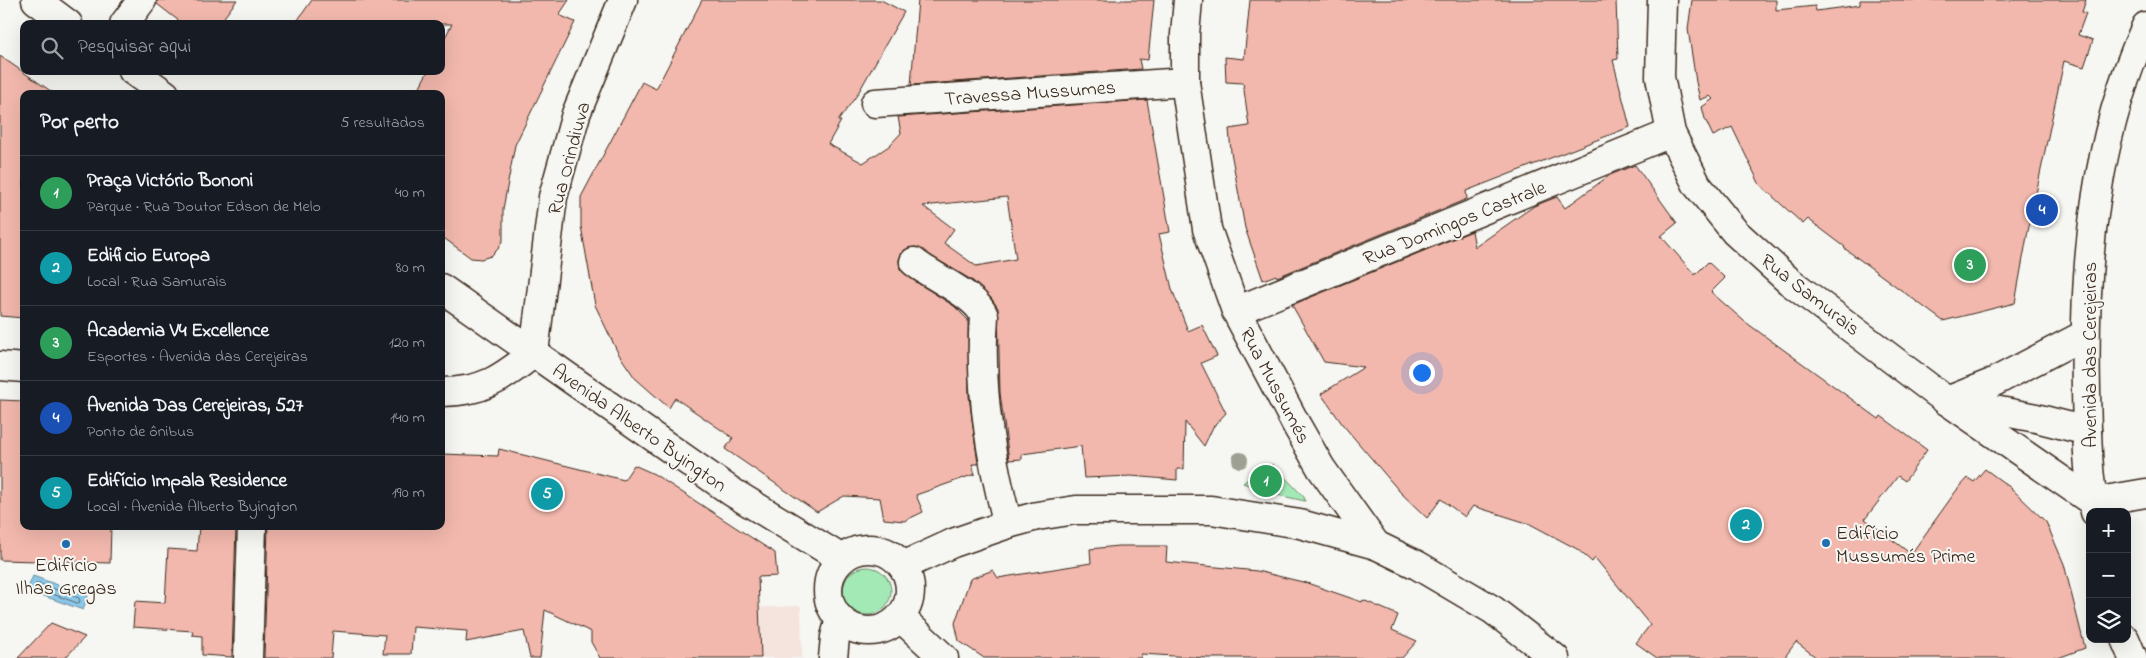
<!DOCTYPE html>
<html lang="pt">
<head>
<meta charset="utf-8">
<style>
  :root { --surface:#171b24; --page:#242831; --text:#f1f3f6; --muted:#9ea1a6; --line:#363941; --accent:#ea580c }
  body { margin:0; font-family:"Indie Flower",sans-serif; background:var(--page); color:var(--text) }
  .controls { position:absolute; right:15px; bottom:15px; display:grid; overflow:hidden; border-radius:10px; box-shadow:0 5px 20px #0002 }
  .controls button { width:45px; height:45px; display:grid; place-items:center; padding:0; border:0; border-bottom:1px solid var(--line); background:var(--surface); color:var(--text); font:25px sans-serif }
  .you { position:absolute; left:1421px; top:372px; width:18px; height:18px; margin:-12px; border:4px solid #fff; border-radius:50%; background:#1a73e8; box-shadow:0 0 0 8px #1a73e833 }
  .badge { display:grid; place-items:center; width:32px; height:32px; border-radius:50%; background:var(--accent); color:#fff; font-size:16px; font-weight:700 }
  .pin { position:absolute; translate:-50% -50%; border:2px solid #fff; box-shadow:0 1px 5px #0006 }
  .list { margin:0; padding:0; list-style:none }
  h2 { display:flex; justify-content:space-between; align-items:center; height:65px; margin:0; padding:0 20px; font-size:21px }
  h2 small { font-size:16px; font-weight:400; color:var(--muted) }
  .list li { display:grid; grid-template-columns:32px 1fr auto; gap:15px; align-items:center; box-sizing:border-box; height:75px; padding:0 20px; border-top:1px solid var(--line) }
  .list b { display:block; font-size:19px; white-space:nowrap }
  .list p { margin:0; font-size:16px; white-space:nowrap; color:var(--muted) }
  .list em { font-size:16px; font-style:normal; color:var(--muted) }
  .icon { flex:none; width:28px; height:28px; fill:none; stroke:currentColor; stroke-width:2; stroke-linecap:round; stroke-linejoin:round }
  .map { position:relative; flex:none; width:2146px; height:658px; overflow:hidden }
  .search { position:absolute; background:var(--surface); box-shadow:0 5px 20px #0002; left:20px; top:20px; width:425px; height:55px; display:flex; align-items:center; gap:12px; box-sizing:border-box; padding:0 18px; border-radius:10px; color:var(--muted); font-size:19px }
  .panel { position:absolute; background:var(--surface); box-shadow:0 5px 20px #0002; left:20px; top:90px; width:425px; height:440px; border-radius:10px }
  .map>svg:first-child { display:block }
  .built { fill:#f5e3dd }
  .green { fill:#a3e9b5; stroke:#6f8a6a }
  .water { fill:#8ac8ea; stroke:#6a8998 }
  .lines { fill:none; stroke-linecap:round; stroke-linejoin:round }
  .shore { stroke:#5b6970; stroke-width:1 }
  .building { fill:#f2b8ad; stroke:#3b2a1e; fill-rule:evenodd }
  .minor-casing { stroke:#3b2a1e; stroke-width:31 }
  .major-casing { stroke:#3b2a1e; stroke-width:31 }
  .minor { stroke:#f6f6f2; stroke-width:28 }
  .major { stroke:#f6f6f2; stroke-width:28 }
  .tree { fill:#9da092 }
  .poi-dot { fill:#1f6fb2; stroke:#f6f6f2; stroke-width:2 }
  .labels { text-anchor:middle; stroke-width:4; stroke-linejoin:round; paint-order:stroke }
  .street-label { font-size:20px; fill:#3b2a1e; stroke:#f6f6f2 }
  .poi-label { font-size:20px; fill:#3b2a1e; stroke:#f6f6f2; text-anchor:start }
</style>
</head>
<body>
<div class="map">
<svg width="2146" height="658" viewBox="0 0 2146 658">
  <rect width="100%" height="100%" fill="#f6f6f2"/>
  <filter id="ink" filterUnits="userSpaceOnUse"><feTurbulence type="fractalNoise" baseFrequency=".02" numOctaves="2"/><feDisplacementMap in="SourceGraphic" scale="10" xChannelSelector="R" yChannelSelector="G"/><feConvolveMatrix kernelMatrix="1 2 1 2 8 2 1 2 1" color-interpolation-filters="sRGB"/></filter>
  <g filter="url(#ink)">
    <path class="built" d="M801 606 802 658H669L693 610Z"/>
    <g class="green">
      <path d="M1272 464 1304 497 1305 501 1273 494 1243 483 1256 473 1271 467Z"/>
      <circle cx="867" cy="591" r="24"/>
    </g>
    <path class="water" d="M33 576 88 596 83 610 27 590Z"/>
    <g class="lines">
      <path class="shore" d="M38 583 79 598 80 602 77 603 36 588 35 585Z"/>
    </g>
    <g class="building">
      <path d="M157 0H237L219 24H183L157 4Z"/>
      <path d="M312 0H569L559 15 575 22 515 145 503 209V240L498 249 491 256 481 259 471 258 441 236V94H416L428 71H441V45L452 24H295Z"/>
      <path d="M702 0H881L904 12 857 95 838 121H841L828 144 863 163 889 146 901 133 898 117 1147 100 1170 232 1159 234 1172 289 1188 331 1202 325 1217 356 1201 363 1226 413 1213 427 1204 446 1185 422 1184 469H1177V480L1131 476 1084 478 1081 446 1022 454V459L1009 460 1000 393 998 308 991 298 973 281 916 247 908 248 902 252 899 260 900 269 913 280 954 306 968 320 969 396 978 464H972L975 474 916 495 923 512 904 521 884 519 880 498 844 496 817 512 725 449 733 438 675 398 669 408 635 378 618 353 595 305 581 226V197L642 82 656 89ZM1007 197 1016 259 976 266 944 243 954 229 923 206Z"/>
      <path d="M918 0H1154L1148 60 1139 59 1141 69 911 85Z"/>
      <path d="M1250 0H1616L1618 59 1613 60 1630 127 1466 191 1467 199 1277 277 1276 275 1263 280 1245 228 1231 152 1229 129 1249 126 1243 83 1226 82 1225 57 1244 59Z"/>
      <path d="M1692 0H1776V10L1815 6 1816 11 1860 5V0H2086L2082 12 2086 13 2078 35 2093 40 2084 67 2064 61 2027 236 2015 303 1943 321 1844 248 1845 247 1808 219 1803 224 1760 185 1732 127 1713 136 1705 119 1702 107 1713 99 1710 96 1700 100 1696 82 1688 29Z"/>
      <path d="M0 56 55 94H24V318L0 316Z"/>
      <path d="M1635 165 1677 223 1661 236 1695 275 1708 262 1725 278 1711 292 1744 321 1879 419 1881 416 1927 450 1905 481 1898 476 1865 519 1911 554 1956 491 1968 478 1974 482 1985 469 2011 488 2046 522 2064 564 2085 648 2058 658H1817L1796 642 1784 658H1657L1636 643 1650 625 1595 558 1592 562 1577 549 1530 524 1473 506 1465 517 1441 499 1427 518 1400 492 1343 425 1321 394 1364 367 1324 362 1292 305 1472 231 1475 247 1534 206 1557 197 1565 208 1610 175Z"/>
      <path d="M0 400 24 401V526H111L110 563 0 560Z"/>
      <path d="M499 449 624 480 634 465 654 474 775 553 777 576 758 577 761 658H600L591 642V632L545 610 540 658H530L524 631 466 642 467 631 413 627 411 654H383L385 635 333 631 331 658H264L268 526H441V454L498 456Z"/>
      <path d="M199 526H236L232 657 202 655V636L192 635 193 631 133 627 135 601 165 603 168 549 197 551Z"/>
      <path d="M1118 546H1167L1166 562 1257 571 1307 583 1362 602 1363 600 1398 615 1392 630 1417 641 1402 658H1207L1141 654V658H984L959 641 955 623 970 579 993 570 998 578 1091 563 1090 549Z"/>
      <path d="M51 623 85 637 65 658H18Z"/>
    </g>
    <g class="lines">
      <g class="minor-casing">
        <g id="minor">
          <path d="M36 0 68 24"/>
          <path d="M1188 0 1185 34V82L1207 229 1236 311 1297 426 1321 468 1376 545 1417 565 1493 610 1555 658"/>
          <path d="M1662 0 1660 77 1671 133 1697 185 1735 232 1789 281 1947 401 2093 502 2146 493"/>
          <path d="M124 24 142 0"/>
          <path d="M133 71 165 94"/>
          <path d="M875 103 1185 82"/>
          <path d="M914 262C932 277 977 295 984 316 979 385 990 458 1008 524"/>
          <path d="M441 288 732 492 842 559"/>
          <path d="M1236 311 1671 133"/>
          <path d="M0 366 24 368"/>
          <path d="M441 392C484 392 502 378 534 353L553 197 576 114 623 0"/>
          <path d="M1958 403 2036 418 2087 431"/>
          <circle cx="869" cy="590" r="41"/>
          <path d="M903 566 953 543 1008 524 1037 516 1076 510H1211L1300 524 1376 545"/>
          <path d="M900 617 944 658"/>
          <path d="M248 658 252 526"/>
          <path d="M833 658 835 637 840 619"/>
        </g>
      </g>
      <g class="major-casing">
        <g id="major">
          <path d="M1947 401 1992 383 2084 335"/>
          <path d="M2095 512C2087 472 2087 430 2086 390 2083 266 2094 140 2146 26"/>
          <path d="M2125 639 2133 658"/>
        </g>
      </g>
      <use href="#minor" class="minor"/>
      <use href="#major" class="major"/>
    </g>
    <circle class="tree" cx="1240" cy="460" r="8"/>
  </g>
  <g class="poi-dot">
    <circle cx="1826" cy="543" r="5"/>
    <circle cx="66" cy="544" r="5"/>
  </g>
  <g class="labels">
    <g class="street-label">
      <text transform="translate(1030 92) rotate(-4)" y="7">Travessa Mussumes</text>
      <text transform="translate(568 158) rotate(-75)" y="7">Rua Orindiuva</text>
      <text transform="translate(1454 222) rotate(-22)" y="7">Rua Domingos Castrale</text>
      <text transform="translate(1811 294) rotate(38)" y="7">Rua Samurais</text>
      <text transform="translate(2089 355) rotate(-90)" y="7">Avenida das Cerejeiras</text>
      <text transform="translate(1276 385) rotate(62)" y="7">Rua Mussumés</text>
      <text transform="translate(640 427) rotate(35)" y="7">Avenida Alberto Byington</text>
    </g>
    <g class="poi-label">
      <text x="1836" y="539">Edifício<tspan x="1836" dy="23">Mussumés Prime</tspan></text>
      <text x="66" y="571" text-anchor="middle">Edifício<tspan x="66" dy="23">Ilhas Gregas</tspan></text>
    </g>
  </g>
</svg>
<div class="controls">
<button>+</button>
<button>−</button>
<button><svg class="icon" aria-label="layers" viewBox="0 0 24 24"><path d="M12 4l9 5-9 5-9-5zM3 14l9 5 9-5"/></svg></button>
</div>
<div class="you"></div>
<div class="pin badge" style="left:1266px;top:481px;background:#2e9e5b">1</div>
<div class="pin badge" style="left:1746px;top:525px;background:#0f9aa8">2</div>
<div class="pin badge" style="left:1970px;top:265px;background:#2e9e5b">3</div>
<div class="pin badge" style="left:2042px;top:210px;background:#1a4fb4">4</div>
<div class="pin badge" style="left:547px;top:494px;background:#0f9aa8">5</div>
<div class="search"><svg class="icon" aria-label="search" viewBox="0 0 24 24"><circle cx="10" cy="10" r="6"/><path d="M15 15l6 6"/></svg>Pesquisar aqui</div>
<section class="panel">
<h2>Por perto<small>5 resultados</small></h2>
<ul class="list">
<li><span class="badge" style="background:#2e9e5b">1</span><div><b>Praça Victório Bononi</b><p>Parque · Rua Doutor Edson de Melo</p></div><em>40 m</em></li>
<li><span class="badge" style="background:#0f9aa8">2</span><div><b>Edificio Europa</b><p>Local · Rua Samurais</p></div><em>80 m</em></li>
<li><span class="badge" style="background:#2e9e5b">3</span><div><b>Academia V4 Excellence</b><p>Esportes · Avenida das Cerejeiras</p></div><em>120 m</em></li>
<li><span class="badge" style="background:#1a4fb4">4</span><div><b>Avenida Das Cerejeiras, 527</b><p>Ponto de ônibus</p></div><em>140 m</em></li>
<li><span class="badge" style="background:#0f9aa8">5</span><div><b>Edifício Impala Residence</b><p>Local · Avenida Alberto Byington</p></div><em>190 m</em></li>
</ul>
</section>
</div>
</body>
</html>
